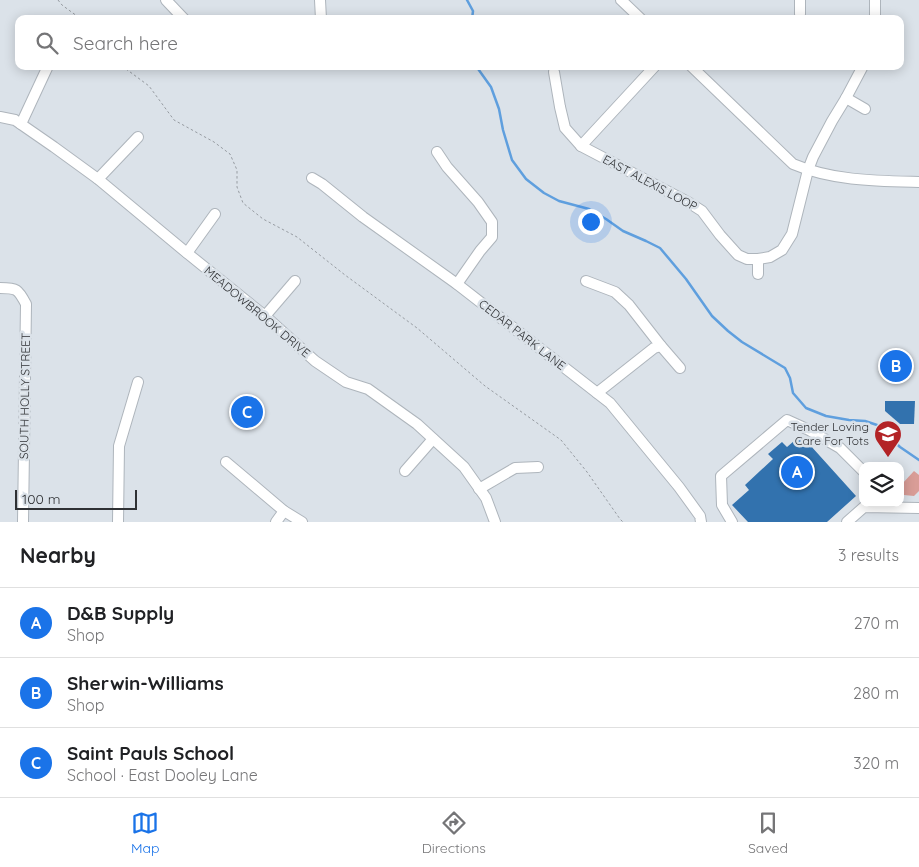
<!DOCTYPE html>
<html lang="en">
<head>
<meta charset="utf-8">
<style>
  :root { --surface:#fff; --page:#f6f6f6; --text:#202124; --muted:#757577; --line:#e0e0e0; --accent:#1a73e8 }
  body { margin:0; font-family:Quicksand,sans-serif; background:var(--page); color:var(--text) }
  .controls { position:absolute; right:15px; bottom:15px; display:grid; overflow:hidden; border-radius:10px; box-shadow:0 2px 12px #0003 }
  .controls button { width:45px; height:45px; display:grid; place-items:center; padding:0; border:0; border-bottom:1px solid var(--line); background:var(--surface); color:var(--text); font:25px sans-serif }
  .scale { position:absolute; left:15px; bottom:12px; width:122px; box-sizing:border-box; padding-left:5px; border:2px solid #2f3134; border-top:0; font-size:14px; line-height:18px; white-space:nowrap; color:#2f3134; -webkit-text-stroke:4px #dbe2e9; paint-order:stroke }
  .you { position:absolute; left:590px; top:221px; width:18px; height:18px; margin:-12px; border:4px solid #fff; border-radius:50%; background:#1a73e8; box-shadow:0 0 0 8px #1a73e833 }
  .badge { display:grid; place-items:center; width:32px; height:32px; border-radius:50%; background:var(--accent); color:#fff; font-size:16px; font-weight:700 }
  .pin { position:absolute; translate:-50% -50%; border:2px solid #fff; box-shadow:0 1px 5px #0006 }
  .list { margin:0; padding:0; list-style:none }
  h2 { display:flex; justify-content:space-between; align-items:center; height:65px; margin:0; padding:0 20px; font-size:21px }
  h2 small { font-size:16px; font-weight:400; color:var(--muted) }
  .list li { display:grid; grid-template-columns:32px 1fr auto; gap:15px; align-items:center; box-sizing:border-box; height:70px; padding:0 20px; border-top:1px solid var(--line) }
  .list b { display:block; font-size:19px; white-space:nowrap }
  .list p { margin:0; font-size:16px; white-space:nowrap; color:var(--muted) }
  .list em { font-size:16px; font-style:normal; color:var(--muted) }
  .icon { flex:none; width:28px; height:28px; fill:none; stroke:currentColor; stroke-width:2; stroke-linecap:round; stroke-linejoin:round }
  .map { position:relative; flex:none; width:919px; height:522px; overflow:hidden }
  .search { position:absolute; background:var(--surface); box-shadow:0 2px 12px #0003; left:15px; right:15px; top:15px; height:55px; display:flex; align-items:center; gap:12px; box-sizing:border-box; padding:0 18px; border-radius:10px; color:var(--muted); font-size:19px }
  .sheet { height:275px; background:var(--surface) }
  nav { display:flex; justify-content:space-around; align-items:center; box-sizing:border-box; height:70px; border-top:1px solid var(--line); background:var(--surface); font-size:14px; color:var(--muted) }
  nav a { display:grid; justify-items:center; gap:2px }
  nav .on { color:var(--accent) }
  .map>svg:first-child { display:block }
  .green { fill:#d99d97 }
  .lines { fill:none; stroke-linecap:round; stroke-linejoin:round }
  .stream { stroke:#5f9fde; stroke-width:2.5 }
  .building { fill:#3272ae }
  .minor-casing { stroke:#aeb5bc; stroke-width:12 }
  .path { stroke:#969ba1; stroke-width:1; stroke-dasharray:2.5 2.5; stroke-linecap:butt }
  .minor { stroke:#fff; stroke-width:10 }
  .labels { text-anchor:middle; stroke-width:5; stroke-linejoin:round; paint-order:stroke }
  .street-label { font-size:12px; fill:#2f3134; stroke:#dbe2e9 }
  .poi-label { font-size:12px; fill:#2f3134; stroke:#dbe2e9; text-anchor:end }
</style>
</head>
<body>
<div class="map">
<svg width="919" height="522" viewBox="0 0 919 522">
  <rect width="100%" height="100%" fill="#dbe2e9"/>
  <path class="green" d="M914 471 919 475V491L914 496 904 495 902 484Z"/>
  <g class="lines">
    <g class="stream">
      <path d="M467 0 473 11 472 19"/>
      <path d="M476 66 491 87 499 109 503 130 512 160 526 179 544 193 559 201 589 209 606 219 623 231 646 241 660 248 686 279 712 316 728 331 742 342 785 368 790 378 793 393 806 408 826 416 849 420 865 421 877 425 900 447 919 460"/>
    </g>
  </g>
  <g class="building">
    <path d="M886 353H906L905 379 885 378Z"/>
    <path d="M885 401H915L914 424H900L885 411Z"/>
    <path d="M801 435 856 496 827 522H748L732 505 749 490 745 485 773 459 768 454 782 442 787 447Z"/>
  </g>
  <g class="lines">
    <g class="minor-casing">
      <g id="minor">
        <path d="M166 0 184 19"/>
        <path d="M320 0 321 19"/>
        <path d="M621 0 641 19"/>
        <path d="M800 0V14"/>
        <path d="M875 19V0"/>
        <path d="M655 66 581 146 688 202 702 211 720 235 738 255 747 259H758L770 257 782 250 792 234 808 170 813 157 832 121 846 98 863 66"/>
        <path d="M691 66 793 164C833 181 877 181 919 182"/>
        <path d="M554 72 560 107 565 128 581 146"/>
        <path d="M846 98 865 109"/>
        <path d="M0 117 15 120 54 147 98 179 187 253 265 316 315 361 346 382 368 389 417 424 464 467 486 498 495 522"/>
        <path d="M21 124 48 66"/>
        <path d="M437 152 447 167 478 202 492 222V237L480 251 457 284"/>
        <path d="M312 178 322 184 363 217 457 284 610 403 679 487 700 516 701 522"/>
        <path d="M98 179 138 137"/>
        <path d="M187 253 215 214"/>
        <path d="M758 259V274"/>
        <path d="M586 281 615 292 629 305 661 346 654 348 597 393"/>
        <path d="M0 288C17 288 18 289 26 304L23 522"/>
        <path d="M265 316 295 281"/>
        <path d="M661 346 680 368"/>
        <path d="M226 462 284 511 302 522"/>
        <path d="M405 471 433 439"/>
        <path d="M479 489 515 468 538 467"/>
        <path d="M118 522 119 446 138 382"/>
        <path d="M276 522 284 511"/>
        <path d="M732 522 722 505 721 476 787 420 809 430 840 448 863 471"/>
        <path d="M847 522 864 507 919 508"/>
      </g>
    </g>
    <g class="path">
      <path d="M58 0 62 5 81 19"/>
      <path d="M122 66 149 86 174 120 214 142 230 154 237 170V187L243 203 263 219 297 237 345 275 417 328 485 386 561 440 587 472 620 519 623 522"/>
    </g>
    <use href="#minor" class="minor"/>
  </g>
  <defs>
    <g id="school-pin" transform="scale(1.4375)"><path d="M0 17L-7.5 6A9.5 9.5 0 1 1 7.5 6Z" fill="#b32326" stroke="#dbe2e9"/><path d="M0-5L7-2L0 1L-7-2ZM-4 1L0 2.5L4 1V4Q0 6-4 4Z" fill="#fff"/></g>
  </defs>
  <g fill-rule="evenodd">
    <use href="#school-pin" x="888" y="434"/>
  </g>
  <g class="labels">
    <g class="street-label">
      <text transform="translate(650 183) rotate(28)" y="4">EAST ALEXIS LOOP</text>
      <text transform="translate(257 312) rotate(40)" y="4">MEADOWBROOK DRIVE</text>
      <text transform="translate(522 335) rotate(38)" y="4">CEDAR PARK LANE</text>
      <text transform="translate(25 396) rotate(-89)" y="4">SOUTH HOLLY STREET</text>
    </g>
    <g class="poi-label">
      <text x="869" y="431">Tender Loving<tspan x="869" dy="14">Care For Tots</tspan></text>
    </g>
  </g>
</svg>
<div class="controls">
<button><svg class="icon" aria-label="layers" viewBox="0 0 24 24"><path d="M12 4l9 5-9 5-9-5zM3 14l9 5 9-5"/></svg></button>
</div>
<div class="scale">100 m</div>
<div class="you"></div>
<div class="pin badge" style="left:797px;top:472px">A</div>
<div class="pin badge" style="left:896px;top:366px">B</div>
<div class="pin badge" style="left:247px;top:412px">C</div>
<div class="search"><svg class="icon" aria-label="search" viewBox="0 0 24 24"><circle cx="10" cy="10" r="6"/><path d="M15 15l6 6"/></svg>Search here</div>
</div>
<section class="sheet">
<h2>Nearby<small>3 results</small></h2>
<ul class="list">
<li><span class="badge">A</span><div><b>D&amp;B Supply</b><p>Shop</p></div><em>270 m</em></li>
<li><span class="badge">B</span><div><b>Sherwin-Williams</b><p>Shop</p></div><em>280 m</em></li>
<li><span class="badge">C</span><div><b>Saint Pauls School</b><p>School · East Dooley Lane</p></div><em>320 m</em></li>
</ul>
</section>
<nav>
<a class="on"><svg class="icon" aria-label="map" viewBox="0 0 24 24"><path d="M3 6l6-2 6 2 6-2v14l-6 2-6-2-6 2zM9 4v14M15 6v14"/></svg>Map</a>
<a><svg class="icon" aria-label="directions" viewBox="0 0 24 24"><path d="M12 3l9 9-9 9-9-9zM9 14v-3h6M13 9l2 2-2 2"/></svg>Directions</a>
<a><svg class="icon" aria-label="saved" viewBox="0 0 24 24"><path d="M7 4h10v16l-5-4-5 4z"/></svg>Saved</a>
</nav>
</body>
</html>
